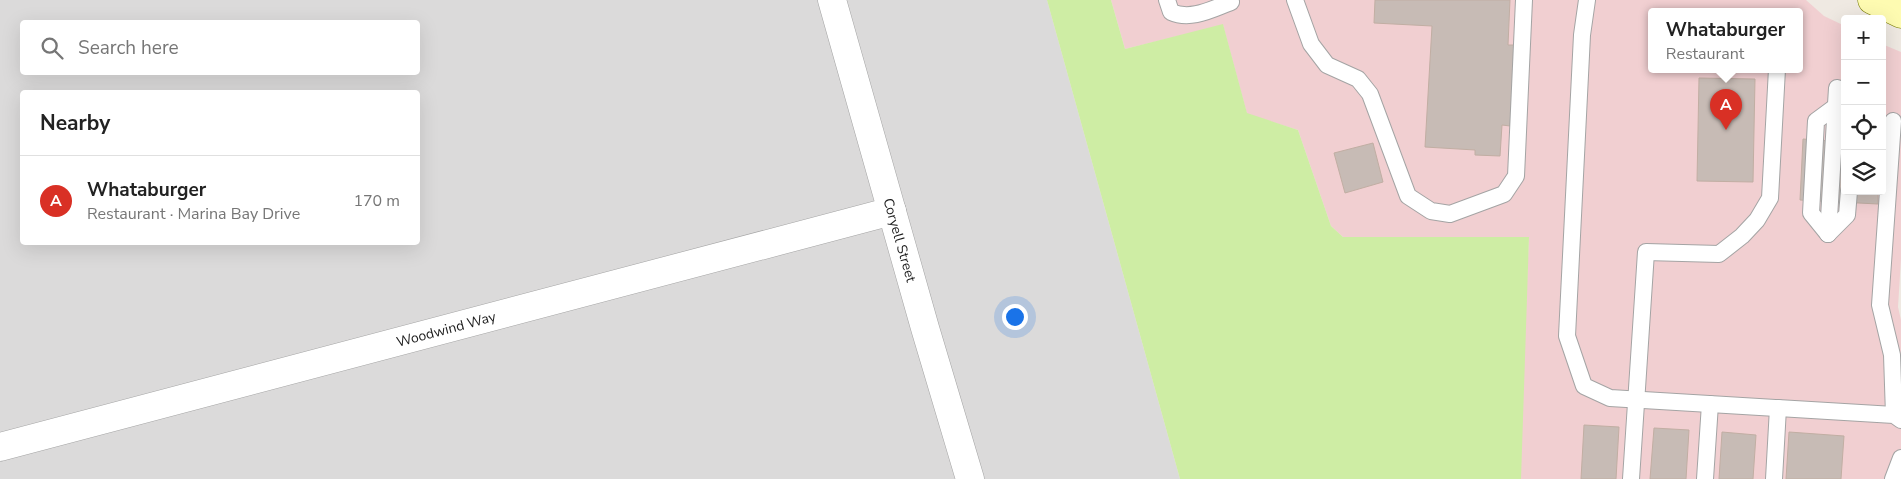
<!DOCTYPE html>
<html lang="en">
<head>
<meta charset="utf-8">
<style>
  :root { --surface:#fff; --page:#f6f6f6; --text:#222; --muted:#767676; --line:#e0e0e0; --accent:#d93025 }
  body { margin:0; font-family:"Nunito Sans",sans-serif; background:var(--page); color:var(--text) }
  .controls { position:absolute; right:15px; top:15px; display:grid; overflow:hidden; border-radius:5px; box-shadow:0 5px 20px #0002 }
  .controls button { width:45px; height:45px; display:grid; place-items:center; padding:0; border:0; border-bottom:1px solid var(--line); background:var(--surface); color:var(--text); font:25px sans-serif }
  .you { position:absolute; left:1014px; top:316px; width:18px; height:18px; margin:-12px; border:4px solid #fff; border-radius:50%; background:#1a73e8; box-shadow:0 0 0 8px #1a73e833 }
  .badge { display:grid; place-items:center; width:32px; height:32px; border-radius:50%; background:var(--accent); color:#fff; font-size:16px; font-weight:700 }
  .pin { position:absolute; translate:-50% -41px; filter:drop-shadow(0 1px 2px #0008) }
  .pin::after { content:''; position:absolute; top:26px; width:18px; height:15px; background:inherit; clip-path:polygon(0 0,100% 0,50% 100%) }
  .popup { position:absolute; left:1648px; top:8px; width:155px; height:65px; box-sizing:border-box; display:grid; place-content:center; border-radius:5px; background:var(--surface); filter:drop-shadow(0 1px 4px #0005); font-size:16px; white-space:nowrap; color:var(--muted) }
  .popup b { font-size:19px; color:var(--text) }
  .popup::after { content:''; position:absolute; left:50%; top:100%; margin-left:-10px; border:10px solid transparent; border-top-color:var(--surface) }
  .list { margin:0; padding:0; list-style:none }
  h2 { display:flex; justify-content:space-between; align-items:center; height:65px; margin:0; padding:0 20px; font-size:21px }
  h2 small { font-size:16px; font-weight:400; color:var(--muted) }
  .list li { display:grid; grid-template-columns:32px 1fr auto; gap:15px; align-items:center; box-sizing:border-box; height:90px; padding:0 20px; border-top:1px solid var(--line) }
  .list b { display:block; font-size:19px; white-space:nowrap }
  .list p { margin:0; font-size:16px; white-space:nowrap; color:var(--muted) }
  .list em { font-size:16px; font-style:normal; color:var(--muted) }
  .icon { flex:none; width:28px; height:28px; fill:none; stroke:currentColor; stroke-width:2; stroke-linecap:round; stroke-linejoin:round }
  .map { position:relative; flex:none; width:1901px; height:479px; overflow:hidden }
  .search { position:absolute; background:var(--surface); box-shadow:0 5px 20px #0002; left:20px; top:20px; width:400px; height:55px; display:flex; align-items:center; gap:12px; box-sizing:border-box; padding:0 18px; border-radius:5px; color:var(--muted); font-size:19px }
  .panel { position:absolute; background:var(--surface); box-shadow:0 5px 20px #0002; left:20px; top:90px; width:400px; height:155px; border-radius:5px }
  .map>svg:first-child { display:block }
  .residential { fill:#dbdada; fill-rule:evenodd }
  .commercial { fill:#f1cfd1; fill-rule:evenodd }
  .grass { fill:#ceeda4 }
  .building { fill:#c7bbb5; stroke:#c1aea3 }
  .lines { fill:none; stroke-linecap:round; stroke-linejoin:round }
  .service-casing { stroke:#a4a4a4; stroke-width:18 }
  .minor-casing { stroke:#a4a4a4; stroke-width:29 }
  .secondary-casing { stroke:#757800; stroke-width:29 }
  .service { stroke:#fff; stroke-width:16 }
  .minor { stroke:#fff; stroke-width:28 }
  .secondary { stroke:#fefbb1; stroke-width:28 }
  .labels { text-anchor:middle; stroke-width:5; stroke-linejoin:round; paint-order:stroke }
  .street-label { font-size:14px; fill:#1d1d1d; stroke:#fff }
</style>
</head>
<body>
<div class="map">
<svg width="1901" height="479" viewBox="0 0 1901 479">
  <rect width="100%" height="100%" fill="#efe9e2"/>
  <path class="residential" d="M0 0H1047L1180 479H0ZM22 22H418V72H22ZM22 92H418V242H22Z"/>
  <path class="commercial" d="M1111 0H1806L1824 16 1845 26V191H1882V44L1901 52V259L1898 307 1901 320V479H1518L1529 237H1343L1331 226 1298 130 1247 114 1223 25 1125 49ZM1652 11H1800V69H1652Z"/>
  <path class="grass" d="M1047 0H1111L1125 49 1223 24 1247 113 1298 130 1331 226 1343 237H1529L1521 479H1180Z"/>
  <g class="building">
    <path d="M1375 0H1510L1508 45H1515L1510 126 1502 125 1500 156 1475 155V150L1425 147 1432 26 1374 23Z"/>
    <path d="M1699 78 1755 79 1753 182 1697 181Z"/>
    <path d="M1803 139 1845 142V191H1878V204L1800 200Z"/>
    <path d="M1373 143 1383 182 1345 193 1334 153Z"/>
    <path d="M1584 425 1619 427 1616 479H1581Z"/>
    <path d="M1654 428 1689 430 1686 479H1650Z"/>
    <path d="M1722 432 1756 435 1753 479H1719Z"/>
    <path d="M1789 432 1844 436 1841 479H1786Z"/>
  </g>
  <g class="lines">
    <g class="service-casing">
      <g id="service">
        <path d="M1167 0 1171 12C1191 21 1212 9 1231 2L1230 0"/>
        <path d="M1295 0 1311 44 1327 65 1358 79 1370 94 1408 196 1431 211 1450 214 1504 194 1516 176 1524 0"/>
        <path d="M1587 0 1582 35 1567 336 1584 386 1610 398 1894 415 1901 420"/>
        <path d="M1893 121 1880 305 1892 355 1894 415"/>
        <path d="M1828 234 1811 213 1816 121 1835 107 1845 116"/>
        <path d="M1828 234 1837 88"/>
        <path d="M1828 234 1847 215 1849 191"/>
        <path d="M1631 479 1646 252 1719 254 1742 236 1757 220 1770 198 1777 69"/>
        <path d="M1705 479 1710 404"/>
        <path d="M1774 479 1778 408"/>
        <path d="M1893 479 1901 458"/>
      </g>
    </g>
    <g class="minor-casing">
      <g id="minor">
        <path d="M832 0 925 328 970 479"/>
        <path d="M0 447 892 211"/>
      </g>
    </g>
    <g class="secondary-casing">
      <path id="secondary" d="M1872 0 1901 14"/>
    </g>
    <use href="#service" class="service"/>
    <use href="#minor" class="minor"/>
    <use href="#secondary" class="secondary"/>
  </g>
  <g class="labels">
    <g class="street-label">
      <text transform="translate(900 240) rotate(74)" y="5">Coryell Street</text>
      <text transform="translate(446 329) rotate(-15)" y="5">Woodwind Way</text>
    </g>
  </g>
</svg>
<div class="controls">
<button>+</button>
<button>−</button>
<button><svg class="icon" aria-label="locate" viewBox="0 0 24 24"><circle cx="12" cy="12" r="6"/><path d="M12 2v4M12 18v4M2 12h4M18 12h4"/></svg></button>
<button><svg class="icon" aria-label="layers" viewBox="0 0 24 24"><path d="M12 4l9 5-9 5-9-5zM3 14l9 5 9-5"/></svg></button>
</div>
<div class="you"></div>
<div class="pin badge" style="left:1726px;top:130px">A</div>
<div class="popup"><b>Whataburger</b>Restaurant</div>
<div class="search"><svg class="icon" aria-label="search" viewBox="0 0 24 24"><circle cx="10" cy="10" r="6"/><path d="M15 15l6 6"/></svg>Search here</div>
<section class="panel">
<h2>Nearby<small></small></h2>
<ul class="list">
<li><span class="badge">A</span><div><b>Whataburger</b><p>Restaurant · Marina Bay Drive</p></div><em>170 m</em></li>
</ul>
</section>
</div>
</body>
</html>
